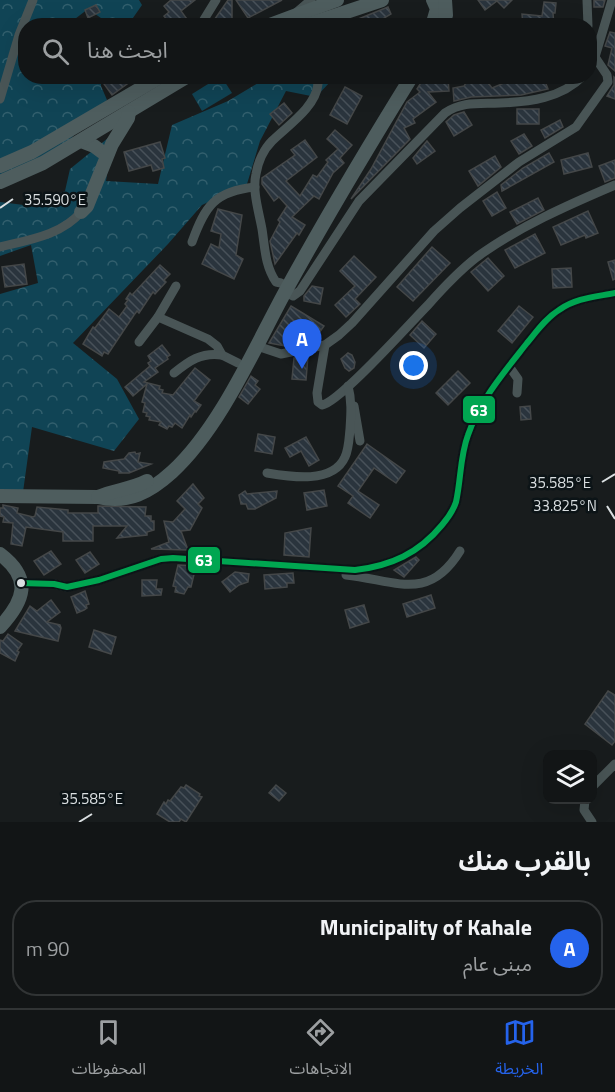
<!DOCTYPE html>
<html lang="ar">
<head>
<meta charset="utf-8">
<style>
  :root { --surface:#121516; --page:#1f2223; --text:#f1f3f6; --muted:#9c9fa1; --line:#313435; --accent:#2563eb }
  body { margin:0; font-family:"Titillium Web","Noto Sans Arabic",sans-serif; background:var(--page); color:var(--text); direction:rtl }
  .controls { position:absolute; right:18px; bottom:18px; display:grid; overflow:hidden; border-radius:12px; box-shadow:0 6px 24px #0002 }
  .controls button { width:54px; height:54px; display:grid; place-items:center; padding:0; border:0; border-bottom:2px solid var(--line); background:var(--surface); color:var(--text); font:30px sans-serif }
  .you { position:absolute; left:414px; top:366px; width:21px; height:21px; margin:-15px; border:4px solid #fff; border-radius:50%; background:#1a73e8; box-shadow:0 0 0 9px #1a73e833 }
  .badge { display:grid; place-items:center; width:39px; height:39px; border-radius:50%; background:var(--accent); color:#fff; font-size:20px; font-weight:700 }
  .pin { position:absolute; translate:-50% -50px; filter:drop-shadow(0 2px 3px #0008) }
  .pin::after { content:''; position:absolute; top:32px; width:21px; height:18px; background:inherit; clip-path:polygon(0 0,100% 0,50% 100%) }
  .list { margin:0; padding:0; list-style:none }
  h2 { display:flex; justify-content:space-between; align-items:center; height:78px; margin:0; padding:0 24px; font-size:26px }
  h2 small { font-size:20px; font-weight:400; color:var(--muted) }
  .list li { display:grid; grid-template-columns:39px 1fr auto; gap:18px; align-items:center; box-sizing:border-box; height:96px; margin:0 12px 12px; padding:0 12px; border:2px solid var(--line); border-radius:24px }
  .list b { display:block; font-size:22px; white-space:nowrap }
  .list p { margin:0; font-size:20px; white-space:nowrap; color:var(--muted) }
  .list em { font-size:20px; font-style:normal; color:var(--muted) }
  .icon { flex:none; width:33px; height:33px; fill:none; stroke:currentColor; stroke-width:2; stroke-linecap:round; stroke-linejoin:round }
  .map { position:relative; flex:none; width:615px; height:822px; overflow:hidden; direction:ltr }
  .search { position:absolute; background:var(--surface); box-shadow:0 6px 24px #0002; left:18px; right:18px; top:18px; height:66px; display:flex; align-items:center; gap:15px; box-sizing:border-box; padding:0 21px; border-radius:24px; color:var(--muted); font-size:22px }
  .sheet { height:186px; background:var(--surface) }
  nav { display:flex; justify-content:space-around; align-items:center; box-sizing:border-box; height:84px; border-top:2px solid var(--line); background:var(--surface); font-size:16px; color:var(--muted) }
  nav a { display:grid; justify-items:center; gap:3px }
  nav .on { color:var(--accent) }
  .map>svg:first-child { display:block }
  .forest { fill:url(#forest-crowns) }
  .building { fill:url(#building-back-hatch); stroke:#444748; stroke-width:1.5 }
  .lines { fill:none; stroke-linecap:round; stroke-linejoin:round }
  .minor { stroke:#495556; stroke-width:9 }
  .highway { stroke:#4e5d5e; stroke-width:14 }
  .bus-1-casing { stroke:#0c1417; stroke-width:10 }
  .bus-1 { stroke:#00a651; stroke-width:6 }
  .ticks { fill:none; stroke:#dadfe1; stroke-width:2 }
  .bus-dot { fill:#dadfe1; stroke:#0c1417; stroke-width:2 }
  .ticks-label { font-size:15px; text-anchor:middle; fill:#dadfe1; stroke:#0c1417; stroke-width:5; stroke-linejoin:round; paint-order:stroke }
  .line-badge { stroke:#0c1417; stroke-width:2 }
  .badge-label { font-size:16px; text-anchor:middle; font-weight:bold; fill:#fff }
</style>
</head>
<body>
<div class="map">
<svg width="615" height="822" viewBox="0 0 615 822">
  <defs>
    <pattern id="forest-crowns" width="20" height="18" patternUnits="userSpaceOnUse" patternTransform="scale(1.5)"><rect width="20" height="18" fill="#104455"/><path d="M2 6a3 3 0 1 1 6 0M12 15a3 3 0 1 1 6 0" fill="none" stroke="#325f6d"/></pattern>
    <pattern id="building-back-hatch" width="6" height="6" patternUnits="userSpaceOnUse" patternTransform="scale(1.5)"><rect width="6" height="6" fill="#2a343d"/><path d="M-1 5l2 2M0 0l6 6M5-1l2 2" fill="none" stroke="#485159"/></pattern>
  </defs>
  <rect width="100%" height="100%" fill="#181c1d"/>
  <g class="forest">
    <path d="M0 0H139L142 5 128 25H111L88 9 67 25 26 26V76L101 77V86L107 100 59 151 0 176Z"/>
    <path d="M221 76 232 93 202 111 192 94Z"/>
    <path d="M268 77H359L358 80 330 82 316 97 286 91 260 141 247 184 202 205 168 244 73 343 117 379 139 419 114 451 32 427 23 492 0 491V294L38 283 31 245 0 256V202L32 206 65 191 70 169 113 134 106 181 158 184 172 125 228 101Z"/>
  </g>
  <g class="building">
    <path d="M171 0H195L181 11 192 26H172L164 16 169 12 164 6Z"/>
    <path d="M228 0H232V26H210Z"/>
    <path d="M236 0H282L248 18Z"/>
    <path d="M478 0H512L504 8 497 1 485 10Z"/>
    <path d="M594 0H605L603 7H594Z"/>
    <path d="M544 2 556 3 555 13H553L554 26H523L522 14 542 16Z"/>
    <path d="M96 5 100 12 88 18 85 10Z"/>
    <path d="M388 7 391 14 384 18 385 22 380 26H341Z"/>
    <path d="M610 32 615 33V71L608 65 612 48 605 46Z"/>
    <path d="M115 76H138L112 95 104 84Z"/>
    <path d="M471 76H483L492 88 521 76H543L548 89 521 95 471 97 454 101 453 88 464 86Z"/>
    <path d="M614 77 615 78V99L607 96 614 85Z"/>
    <path d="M424 78 429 81 448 79 449 91 428 92 436 102 413 119 415 123 404 128 410 139 351 199 371 169 407 102 420 92 417 89Z"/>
    <path d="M345 87 362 96 347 124 330 115Z"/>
    <path d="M284 103 292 113 279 125 270 114Z"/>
    <rect x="517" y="109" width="22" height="15"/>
    <path d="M464 112 472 125 454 136 446 122 454 115Z"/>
    <path d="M560 120 563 127 545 138 541 130Z"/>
    <path d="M335 130 352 145 340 158 344 163 333 173 319 199 314 196 292 217 305 225 299 235 297 233 275 264 270 241 280 222 278 220 287 206 279 197 274 201 262 184V178L295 155 291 150 305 140 317 157 286 181 300 196 313 175 317 177 328 162 326 160 338 149 327 139Z"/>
    <path d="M524 134 532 146 519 154 511 141Z"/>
    <path d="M427 141 435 151 417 164 413 158Z"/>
    <path d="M160 142 165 158 162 159 164 168 153 171 151 165 129 171 124 152Z"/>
    <path d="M549 153 554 162 502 191 501 185 523 168Z"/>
    <path d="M588 153 592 167 564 174 561 160Z"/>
    <path d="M495 156 501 167 478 186 469 171Z"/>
    <path d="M615 160V178L605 182 599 166Z"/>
    <path d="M497 192 506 208 492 216 483 201Z"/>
    <path d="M538 198 544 210 517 224 510 212Z"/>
    <path d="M218 209 242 215 236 255 243 259 234 279 202 264 211 244 219 248 221 234 211 231Z"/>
    <path d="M588 211 598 233 586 238 585 235 561 245 553 227Z"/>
    <path d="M535 234 545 253 515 268 505 250Z"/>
    <path d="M432 247 450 263 413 301 397 287Z"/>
    <path d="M354 256 376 277 355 299 360 304 346 317 335 305 355 286 340 271Z"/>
    <path d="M488 258 504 276 488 291 471 272Z"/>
    <path d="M615 260V279L613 280 608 262Z"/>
    <path d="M24 264 27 284 5 287 2 267Z"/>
    <path d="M160 265 170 274 164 280 166 282 155 294 153 292 139 313 137 311 134 315 108 354 104 352 102 356 83 344 93 327 95 328 109 309 119 317 127 306 125 304 128 300 126 299 130 293 132 295Z"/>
    <path d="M571 268 572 287 553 288 552 269Z"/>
    <path d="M312 286 323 288 320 304 304 301V296Z"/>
    <path d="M291 306 324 326 314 340 305 342 296 336V329L285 346 269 343Z"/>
    <path d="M519 306 533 317 512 343 498 331Z"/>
    <path d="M422 321 436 334 424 348 410 335Z"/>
    <path d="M162 345 170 355 167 357 168 359 155 368 158 372 144 382 160 386 159 389 163 390 162 393 173 395 195 368 210 380 194 401 201 405 196 412 195 411 191 417 190 415 182 428 175 423 172 427 169 426 167 429 159 425 161 422 149 420 150 417 146 416 147 413 143 412 145 403 142 402 147 384 133 396 125 387 150 366 148 363 151 361 148 356Z"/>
    <path d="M348 353 352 355 355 362 354 368 349 371 345 368 341 359Z"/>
    <path d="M308 356 306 380 292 379 294 358Z"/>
    <path d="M458 371 470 383 448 405 436 393Z"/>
    <path d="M251 376 258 381 255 385 260 389 248 404 239 397Z"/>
    <path d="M530 406 531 419 521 420 520 407Z"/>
    <path d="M258 434 275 437 272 454 255 451Z"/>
    <path d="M306 437 319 460 309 466 301 451 290 457 285 448Z"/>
    <path d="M367 444 405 471 396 483 374 468 358 491 379 505 370 518 348 503 353 496 338 486Z"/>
    <path d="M135 452 136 454 140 453 138 462 151 464 129 473H119V471L103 468 104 462 124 459 129 453Z"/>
    <path d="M193 484 204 498 198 504 202 508 190 530 181 531 188 550 151 549 169 542 164 521 173 522 185 509 177 501Z"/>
    <path d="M324 490 327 506 307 510 304 493Z"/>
    <path d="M245 491 247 494 277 491 276 498 255 509H248L246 504H241L239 495Z"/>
    <path d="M3 505 18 508 17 513 33 517 35 516 37 507 68 510V513H98V506L146 507 145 516H151V521H154V530L147 532V535L117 538 127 526H93V541H63V532L26 527 22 546 11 544 13 523 3 522 4 517 0 516V508H3Z"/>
    <path d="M311 528 309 557 284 555 285 533Z"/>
    <path d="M51 551 61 564 44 575 34 561Z"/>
    <path d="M90 552 99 564 85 573 76 560Z"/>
    <path d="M416 557 419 560 404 577 394 570Z"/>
    <path d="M178 565 196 566 191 587H188L184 594 175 592 176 587 173 586Z"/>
    <path d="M235 572 249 574 248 582 239 585 230 592 222 582Z"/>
    <path d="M293 573 294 583H287V587L265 589 264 575Z"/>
    <path d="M142 580H157L156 589H162L161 595 142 596Z"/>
    <path d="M85 591 89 604 86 605 87 608 84 610 77 613 71 597Z"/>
    <path d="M431 595 435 608 407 617 403 604Z"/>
    <path d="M51 600 60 612 47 622 60 625 61 628 58 641 15 631 30 606 37 611Z"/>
    <path d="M364 605 369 622 350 628 345 610Z"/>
    <path d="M94 630 116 637 111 654 89 647Z"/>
    <path d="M8 634 22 644 17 651 19 652 15 661 0 653V640L3 641Z"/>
    <path d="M608 691 615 695V741L612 745 585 724Z"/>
    <path d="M186 785 200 794 199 796 202 797 186 822 181 819 179 822H170L157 814 164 802 166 804 168 800 170 801 181 787 184 788Z"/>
    <path d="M276 785 286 793 279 801 269 793Z"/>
  </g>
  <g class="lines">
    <g class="minor">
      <path d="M587 0 588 26"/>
      <path d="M297 12 311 0"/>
      <path d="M200 26 216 0"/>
      <path d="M590 35 595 57 590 68"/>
      <path d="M0 99 19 35 33 0"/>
      <path d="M192 242C205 206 215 191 255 187"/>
      <path d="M0 247C28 240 62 235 81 212"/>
      <path d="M281 283 276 282C265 266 265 248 262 229 259 212 252 191 256 174 258 162 264 149 272 141 287 126 316 107 318 84L314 76"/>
      <path d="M285 292 293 296 300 291 359 201 445 113C462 101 480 104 500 103 529 102 562 98 583 76"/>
      <path d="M158 317 208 339 217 346 222 355 238 363"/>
      <path d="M139 342 158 317 176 286"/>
      <path d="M325 345 317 393 318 402 322 405C340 402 411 322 428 305 443 288 459 271 477 257 518 227 568 205 615 185"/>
      <path d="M257 346 281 354 325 345 339 335 352 323 434 231 460 208 519 162 576 127 608 82 607 75 595 57 612 0"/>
      <path d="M507 369H511L518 379 517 393"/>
      <path d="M174 373C189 361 201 352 222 355"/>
      <path d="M354 406 360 441"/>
      <path d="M267 473C291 477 333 484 345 457 349 448 349 438 350 429 351 414 352 401 348 386"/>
      <path d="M346 575C395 580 428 603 460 551"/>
      <path d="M21 583 54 584 67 587 99 580 161 559 173 558 355 570C391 566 419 553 442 525 448 518 453 511 456 502 461 480 460 456 468 435 480 400 505 371 527 343 537 331 546 318 559 310 576 298 595 297 615 293"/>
      <path d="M592 787 615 764"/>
      <path d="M585 800 584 810 592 822"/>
    </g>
    <g class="highway">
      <path d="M267 26 337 0"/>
      <path d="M304 26 382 0"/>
      <path d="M432 26 437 9 433 0"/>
      <path d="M443 26 446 15 445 0"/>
      <path d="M81 141 94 146 102 152"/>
      <path d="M0 166 32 152 162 76"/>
      <path d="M0 182 43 163 188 76"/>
      <path d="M81 212 87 206 112 144 128 118 129 112"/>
      <path d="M0 496 98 497C128 504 150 492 172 472 220 428 254 349 285 292 325 219 368 147 412 76"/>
      <path d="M98 497C114 490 132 489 147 481"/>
      <path d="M0 554C33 579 24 601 0 627"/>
    </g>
    <g class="bus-1-casing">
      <path id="bus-1" d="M21 583 54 584 67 587 99 580 161 559 173 558 355 570C391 566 419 553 442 525 448 518 453 511 456 502 461 480 460 456 468 435 480 400 505 371 527 343 537 331 546 318 559 310 576 298 595 297 615 293"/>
    </g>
    <use href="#bus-1" class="bus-1"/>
  </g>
  <path class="ticks" d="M0 208 13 199M602 482 615 474M607 506 615 519M79 822 92 814"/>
  <circle class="bus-dot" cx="21" cy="583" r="5"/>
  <g class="ticks-label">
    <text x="55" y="205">35.590°E</text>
    <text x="560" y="488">35.585°E</text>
    <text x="565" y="511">33.825°N</text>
    <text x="92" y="804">35.585°E</text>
  </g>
  <g class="line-badge">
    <rect x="462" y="395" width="34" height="29" rx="6" fill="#00a651"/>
    <rect x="187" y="546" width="34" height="28" rx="6" fill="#00a651"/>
  </g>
  <g class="badge-label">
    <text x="479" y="416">63</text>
    <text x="204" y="566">63</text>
  </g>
</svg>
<div class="controls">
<button><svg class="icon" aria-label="layers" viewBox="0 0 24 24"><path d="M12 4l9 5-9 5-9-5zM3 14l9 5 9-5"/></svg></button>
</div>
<div class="you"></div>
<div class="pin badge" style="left:302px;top:369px">A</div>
<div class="search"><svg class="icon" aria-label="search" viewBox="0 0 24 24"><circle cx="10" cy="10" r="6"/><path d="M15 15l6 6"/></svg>ابحث هنا</div>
</div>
<section class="sheet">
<h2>بالقرب منك<small></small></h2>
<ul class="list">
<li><span class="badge">A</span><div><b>Municipality of Kahale</b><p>مبنى عام</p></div><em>90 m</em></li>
</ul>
</section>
<nav>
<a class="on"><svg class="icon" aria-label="map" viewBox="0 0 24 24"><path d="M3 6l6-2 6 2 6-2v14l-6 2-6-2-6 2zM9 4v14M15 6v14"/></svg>الخريطة</a>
<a><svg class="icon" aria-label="directions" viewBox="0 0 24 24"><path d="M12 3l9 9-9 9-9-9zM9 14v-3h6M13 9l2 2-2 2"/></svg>الاتجاهات</a>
<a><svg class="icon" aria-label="saved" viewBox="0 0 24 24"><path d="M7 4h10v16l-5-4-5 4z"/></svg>المحفوظات</a>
</nav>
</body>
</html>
